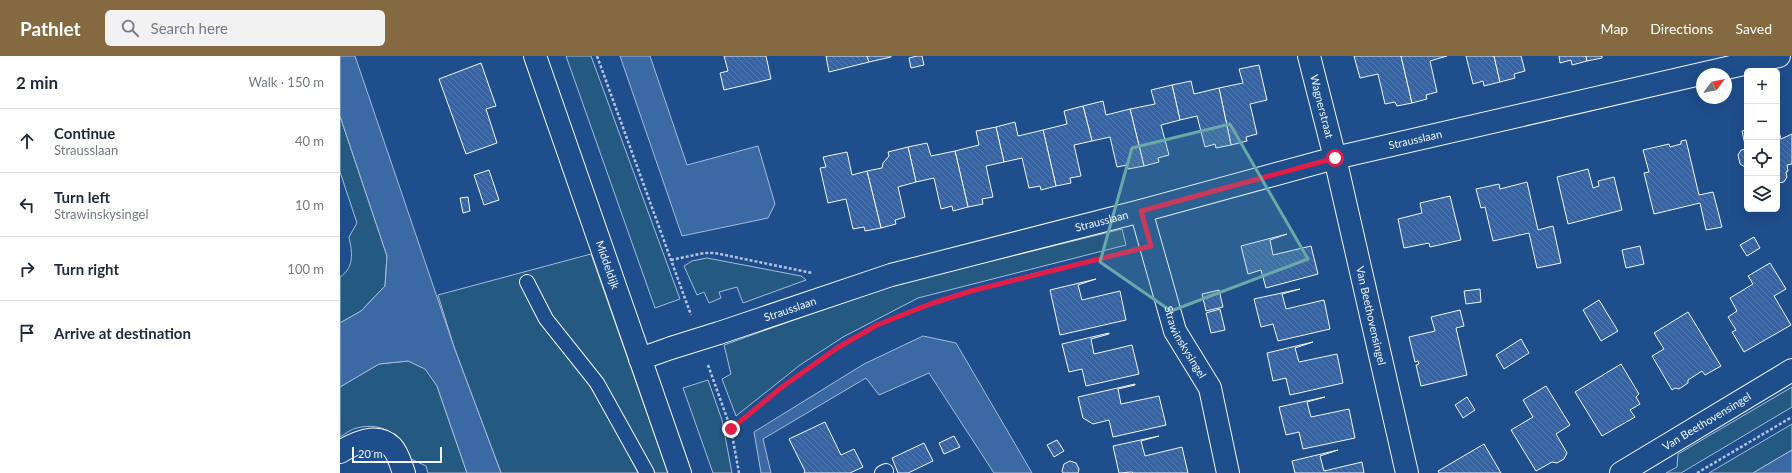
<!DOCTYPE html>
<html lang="en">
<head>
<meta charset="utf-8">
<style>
  :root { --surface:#fff; --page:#f2f2f3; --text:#1f2937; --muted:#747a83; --line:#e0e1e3; --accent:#846941 }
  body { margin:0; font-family:Lato,sans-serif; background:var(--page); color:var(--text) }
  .controls { position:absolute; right:12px; top:12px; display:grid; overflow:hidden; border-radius:6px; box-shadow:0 4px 16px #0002 }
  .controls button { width:36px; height:36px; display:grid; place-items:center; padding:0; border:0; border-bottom:1px solid var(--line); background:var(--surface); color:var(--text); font:20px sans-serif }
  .compass { position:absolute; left:1356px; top:12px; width:36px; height:36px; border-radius:50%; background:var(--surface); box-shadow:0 4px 16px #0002; rotate:58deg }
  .scale { position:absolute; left:12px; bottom:10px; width:90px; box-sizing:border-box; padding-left:4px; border:2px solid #f2f6ff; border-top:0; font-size:11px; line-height:14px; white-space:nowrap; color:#f2f6ff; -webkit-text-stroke:3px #1f4e8c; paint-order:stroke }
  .stop { position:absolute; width:12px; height:12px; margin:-9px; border:3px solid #e11d48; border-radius:50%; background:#fff }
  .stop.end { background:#e11d48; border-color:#fff; box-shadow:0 1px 4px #0008 }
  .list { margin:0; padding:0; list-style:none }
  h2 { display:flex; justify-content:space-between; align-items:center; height:52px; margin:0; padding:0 16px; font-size:17px }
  h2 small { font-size:13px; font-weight:400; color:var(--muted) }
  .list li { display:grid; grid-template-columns:26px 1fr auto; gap:12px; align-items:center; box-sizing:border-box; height:64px; padding:0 16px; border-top:1px solid var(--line) }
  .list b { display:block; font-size:15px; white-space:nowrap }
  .list p { margin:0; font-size:13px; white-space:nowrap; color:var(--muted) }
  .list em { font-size:13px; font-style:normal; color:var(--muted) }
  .icon { flex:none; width:22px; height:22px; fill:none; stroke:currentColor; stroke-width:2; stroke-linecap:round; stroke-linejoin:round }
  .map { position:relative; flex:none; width:1452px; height:417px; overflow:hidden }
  header { display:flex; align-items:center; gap:24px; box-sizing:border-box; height:56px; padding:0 20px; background:var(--accent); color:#fff }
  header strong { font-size:19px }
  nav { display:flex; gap:22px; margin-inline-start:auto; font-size:14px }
  .search { width:280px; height:36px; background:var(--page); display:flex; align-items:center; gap:10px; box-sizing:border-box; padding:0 14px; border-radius:6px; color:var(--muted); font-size:15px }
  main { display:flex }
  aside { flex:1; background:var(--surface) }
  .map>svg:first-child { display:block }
  .green { fill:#245a82; stroke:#a8bbd7 }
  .water { fill:#3b69a3; stroke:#a8bbd7 }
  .building { fill:url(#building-back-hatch); stroke:#f2f6ff }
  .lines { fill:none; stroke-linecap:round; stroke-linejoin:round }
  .service-casing { stroke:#f2f6ff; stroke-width:16 }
  .minor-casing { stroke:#f2f6ff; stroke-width:24 }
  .path { stroke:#b3c4dc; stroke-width:2.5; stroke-dasharray:3 2; stroke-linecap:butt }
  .service { stroke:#1f4e8c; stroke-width:14 }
  .minor { stroke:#1f4e8c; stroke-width:22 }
  .minor-bridge-casing { stroke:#f2f6ff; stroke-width:24; stroke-linecap:butt }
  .minor-bridge { stroke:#1f4e8c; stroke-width:22 }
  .route { stroke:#e11d48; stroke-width:5 }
  .marked { fill:#6aa9a8; fill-opacity:0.2; stroke:#6aa9a8; stroke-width:3; stroke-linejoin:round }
  .labels { text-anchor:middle; stroke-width:3; stroke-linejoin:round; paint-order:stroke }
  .street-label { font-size:11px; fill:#f2f6ff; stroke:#1f4e8c }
</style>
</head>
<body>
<header>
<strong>Pathlet</strong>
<div class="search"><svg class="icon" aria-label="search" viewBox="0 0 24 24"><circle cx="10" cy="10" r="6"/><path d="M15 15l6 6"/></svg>Search here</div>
<nav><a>Map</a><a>Directions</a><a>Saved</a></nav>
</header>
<main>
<aside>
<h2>2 min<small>Walk · 150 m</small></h2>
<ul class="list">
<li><svg class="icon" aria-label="ahead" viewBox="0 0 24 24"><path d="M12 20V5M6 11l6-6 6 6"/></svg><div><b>Continue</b><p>Strausslaan</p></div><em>40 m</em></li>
<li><svg class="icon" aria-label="left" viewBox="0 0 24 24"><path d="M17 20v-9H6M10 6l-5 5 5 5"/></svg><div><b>Turn left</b><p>Strawinskysingel</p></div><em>10 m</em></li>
<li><svg class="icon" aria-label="right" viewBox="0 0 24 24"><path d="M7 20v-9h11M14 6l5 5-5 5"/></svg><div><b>Turn right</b></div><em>100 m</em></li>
<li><svg class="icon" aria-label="arrive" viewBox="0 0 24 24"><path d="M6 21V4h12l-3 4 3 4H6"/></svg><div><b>Arrive at destination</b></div></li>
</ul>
</aside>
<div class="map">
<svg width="1452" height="417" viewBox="0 0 1452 417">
  <defs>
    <pattern id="building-back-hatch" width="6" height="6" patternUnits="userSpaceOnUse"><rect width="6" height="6" fill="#3563a3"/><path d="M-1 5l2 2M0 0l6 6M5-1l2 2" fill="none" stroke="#537ab1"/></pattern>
  </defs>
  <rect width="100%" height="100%" fill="#1f4e8c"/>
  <g class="green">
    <path d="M226 0H251L340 243 315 252Z"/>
    <path d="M0 60 47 200 45 230 21 255 0 267V221C15 211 12 196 9 181L17 167 0 116Z"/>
    <path d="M782 173 786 189 578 242 503 281 460 309 396 360 382 323 391 318 384 289 529 237 567 226Z"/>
    <path d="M251 198 328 417H315L206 254 192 221 182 226 193 253 208 277 239 313 272 365 298 417H161L114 291 98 239Z"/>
    <path d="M367 202 461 220 466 224 403 247 397 231 379 236 381 242 369 247 364 236 357 239 344 210 352 205Z"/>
    <path d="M68 305 86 313 97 330 127 417H88L86 410 71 403C63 380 42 365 17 372 11 373 5 378 0 381V331L39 308Z"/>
    <path d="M368 324 382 364 392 417H373L343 332Z"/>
    <path d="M1452 331V351L1341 417H1326L1337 411 1338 398Z"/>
    <path d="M1452 368V394L1413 417H1369Z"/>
  </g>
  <g class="water">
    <path d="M0 0H15L114 291 161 417H127L97 330 85 313 68 305 39 308 0 331V267L21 255 45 230 47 200 0 60Z"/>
    <path d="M280 0H310L347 109 418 90 435 148 428 162 342 180Z"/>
    <path d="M583 280 616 287 692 417H654L589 317 539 339 526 322 423 383 431 417H421L414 376 524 308Z"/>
    <path d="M1452 394V417H1413Z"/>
  </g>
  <g class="building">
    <path d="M384 0H426L431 23 384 34 380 17 388 15Z"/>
    <path d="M486 0H527L529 6 489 16Z"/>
    <path d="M527 0H551V1L529 6Z"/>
    <path d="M577 0H582L584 9 571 12 569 2Z"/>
    <path d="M1014 0H1061L1072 47 1057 50 1055 46 1045 48 1038 18 1020 22Z"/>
    <path d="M1061 0H1107L1090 5 1097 36 1086 39 1087 43 1072 47Z"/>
    <path d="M1126 0H1154L1160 26 1144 30 1143 25 1133 28Z"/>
    <path d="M1154 0H1181L1185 15 1174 18 1175 22 1160 26Z"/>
    <path d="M1219 0H1246L1247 5 1232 9 1231 4 1220 7Z"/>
    <path d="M1246 0H1262V2L1247 5Z"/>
    <path d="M141 7 156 50 146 53 157 87 126 98 99 23Z"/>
    <path d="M919 9 927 44 910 48 917 78 906 81 907 85 891 89 879 32 903 27 899 13Z"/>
    <path d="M851 25 854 38 879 32 891 89 876 92 875 88 865 91 857 60 840 64 832 29Z"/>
    <path d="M832 29 840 64 821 69 829 99 818 102 819 106 804 110 790 53 815 48 811 34Z"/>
    <path d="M763 45 766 59 790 53 804 110 788 113 787 109 777 111 770 81 752 85 743 50Z"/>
    <path d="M743 50 752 85 734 89 741 120 730 122 731 127 716 130 703 74 727 68 724 55Z"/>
    <path d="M675 66 678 80 703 74 716 130 701 134 700 130 689 132 682 102 664 106 656 71Z"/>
    <path d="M1437 69 1441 83 1452 78V108L1447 109 1448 115 1446 116 1447 121 1444 126 1437 127Z"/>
    <path d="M656 71 664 106 646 110 653 141 642 143 643 148 628 151 615 95 639 89 636 75Z"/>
    <path d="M1407 74V110L1405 111 1400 108 1398 99 1401 94 1406 93 1402 75Z"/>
    <path d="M1346 84 1359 139 1373 136 1382 171 1366 174 1360 147 1314 158 1304 117 1309 116 1303 94 1329 88 1330 91 1341 88V85Z"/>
    <path d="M587 87 591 100 615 95 628 151 613 155 612 150 601 153 594 122 576 126 568 91Z"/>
    <path d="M568 91 576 126 558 131 565 161 555 164 556 168 541 172 527 115 542 112 543 107 549 100 548 96Z"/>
    <path d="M507 96 512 119 527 115 541 172 525 175 524 171 513 173 506 143 488 147 480 112 486 111 483 101Z"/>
    <path d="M1248 113 1253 132 1259 130 1258 125 1274 121 1282 154 1228 168 1217 121Z"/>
    <path d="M149 114 159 144 144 149 134 119Z"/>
    <path d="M1187 126 1198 174 1213 170 1221 207 1197 212 1189 177 1153 185 1145 151 1141 152 1136 133 1159 128 1160 133Z"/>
    <path d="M1110 140 1121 184 1090 191 1089 187 1064 192 1058 163 1082 157 1080 147Z"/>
    <path d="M128 141 130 155 123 157 120 142Z"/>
    <path d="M947 178 930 184 933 199 971 190 978 218 926 232 921 214 908 218 901 190Z"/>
    <path d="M1414 181 1420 192 1407 200 1400 189Z"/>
    <path d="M1300 190 1304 208 1286 212 1282 194Z"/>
    <path d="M1430 207 1446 233 1434 240 1451 269 1404 296 1392 276 1396 274 1388 261 1397 255 1390 242 1413 228 1408 220Z"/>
    <path d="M756 223 738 229 742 244 780 235 786 264 720 279 710 234Z"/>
    <path d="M960 233 942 238 946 253 984 244 990 273 938 285 933 268 921 271 914 243Z"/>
    <path d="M1140 233 1141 246 1126 248 1124 235Z"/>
    <path d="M879 234 883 251 866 255 862 238Z"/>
    <path d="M1259 244 1278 275 1261 285 1243 254Z"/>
    <path d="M880 253 885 274 871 277 866 257Z"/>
    <path d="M1120 254 1124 270 1116 272 1127 319 1081 330 1076 309 1079 308 1078 305 1075 306 1069 281 1095 275 1091 261Z"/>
    <path d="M1348 256 1381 310 1365 319 1362 315 1348 324V327L1339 333 1335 332 1332 334 1312 300 1324 293 1314 277Z"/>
    <path d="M769 277V278L751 283 754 298 792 289 799 318 746 330 742 313 729 316 722 288Z"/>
    <path d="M1181 283 1189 297 1164 313 1156 299Z"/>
    <path d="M973 286 955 292 959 306 997 298 1003 327 950 339 946 322 933 325 927 297Z"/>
    <path d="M1281 308 1299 338 1296 341 1300 348 1290 354 1295 361 1262 380 1235 336Z"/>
    <path d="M795 328V329L778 333 781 348 819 340 826 369 773 381 769 364 753 368 743 362 738 341Z"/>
    <path d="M1206 330 1230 369 1216 378 1227 397 1224 403 1217 407 1212 406 1196 415 1171 374 1193 361 1183 344Z"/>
    <path d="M985 341 967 346 971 361 1009 353 1015 382 963 393 959 376 946 379 939 351Z"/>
    <path d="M1127 341 1135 354 1123 362 1115 349Z"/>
    <path d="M485 366 501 399 514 393 523 411 510 417H464L465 415 449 383Z"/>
    <path d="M614 380 620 391 604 398 599 387Z"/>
    <path d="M819 380 801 385 805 400 842 391 848 417H793L792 416 779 417 773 390Z"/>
    <path d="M717 384 724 395 714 401 707 389Z"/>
    <path d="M584 387 593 405 568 417H558L552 402Z"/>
    <path d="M1144 388 1161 417H1099L1098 415Z"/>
    <path d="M998 394 980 400 984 415 1022 406 1024 417H955L952 405Z"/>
    <path d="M730 405 736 407 739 413 738 417H723L722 415 724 408Z"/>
  </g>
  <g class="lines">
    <g class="service-casing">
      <g id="service">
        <path d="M187 226 206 263 257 327 307 417"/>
        <path d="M542 417 546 415"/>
      </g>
    </g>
    <g class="minor-casing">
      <g id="minor">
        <path id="s1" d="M195 0 340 417"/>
        <path id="s2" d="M969 0 995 102 1067 417"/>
        <path id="s3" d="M801 155 835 275 870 332 888 417"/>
        <path id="s4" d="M379 277 551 219 801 155 995 102 1439 0"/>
        <path d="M300 303 331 292"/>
        <path d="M0 396C15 387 37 376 52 391 58 397 61 409 64 417"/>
        <path id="s5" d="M1281 417 1452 314"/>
      </g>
    </g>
    <g class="path">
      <path d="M257 0 351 259"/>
      <path d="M331 204 364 197H375L472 217"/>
      <path d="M368 309 391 373 399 417"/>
      <path d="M391 373C437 335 483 297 536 270 548 264 561 260 573 255 641 228 715 214 786 196"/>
      <path d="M1357 417 1452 361"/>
    </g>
    <use href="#service" class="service"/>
    <use href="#minor" class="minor"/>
    <g class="minor-bridge-casing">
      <path id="minor-bridge" d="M331 292 379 277"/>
    </g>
    <use href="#minor-bridge" class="minor-bridge"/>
  </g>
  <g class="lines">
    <path class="route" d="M391 373 442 331 497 292 537 269 590 248 631 235 811 190 801 155 995 102"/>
  </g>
  <path class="marked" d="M890 68 968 203 831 255 760 206 792 92Z"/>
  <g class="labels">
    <g class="street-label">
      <text dy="4" stroke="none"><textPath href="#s2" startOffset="52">Wagnerstraat</textPath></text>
      <text dy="4" stroke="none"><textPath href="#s4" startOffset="723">Strausslaan</textPath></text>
      <text dy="4" stroke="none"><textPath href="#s4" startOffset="399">Strausslaan</textPath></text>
      <text dy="4" stroke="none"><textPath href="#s1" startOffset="221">Middeldijk</textPath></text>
      <text dy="4" stroke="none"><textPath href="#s4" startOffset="75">Strausslaan</textPath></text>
      <text dy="4" stroke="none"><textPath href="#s2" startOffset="267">Van Beethovensingel</textPath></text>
      <text dy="4" stroke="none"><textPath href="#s3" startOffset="139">Strawinskysingel</textPath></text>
      <text dy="4" stroke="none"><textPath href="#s5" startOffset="100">Van Beethovensingel</textPath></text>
    </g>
  </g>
</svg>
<div class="controls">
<button>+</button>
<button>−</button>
<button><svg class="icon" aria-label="locate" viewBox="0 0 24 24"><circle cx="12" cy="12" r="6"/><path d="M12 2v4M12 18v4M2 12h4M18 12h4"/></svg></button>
<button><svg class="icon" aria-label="layers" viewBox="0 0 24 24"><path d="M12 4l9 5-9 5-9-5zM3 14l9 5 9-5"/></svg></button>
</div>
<svg class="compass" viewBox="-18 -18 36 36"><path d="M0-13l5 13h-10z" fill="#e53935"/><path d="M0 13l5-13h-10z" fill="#747a83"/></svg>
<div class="scale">20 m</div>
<div class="stop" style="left:995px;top:102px"></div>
<div class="stop end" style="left:391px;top:373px"></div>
</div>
</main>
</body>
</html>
